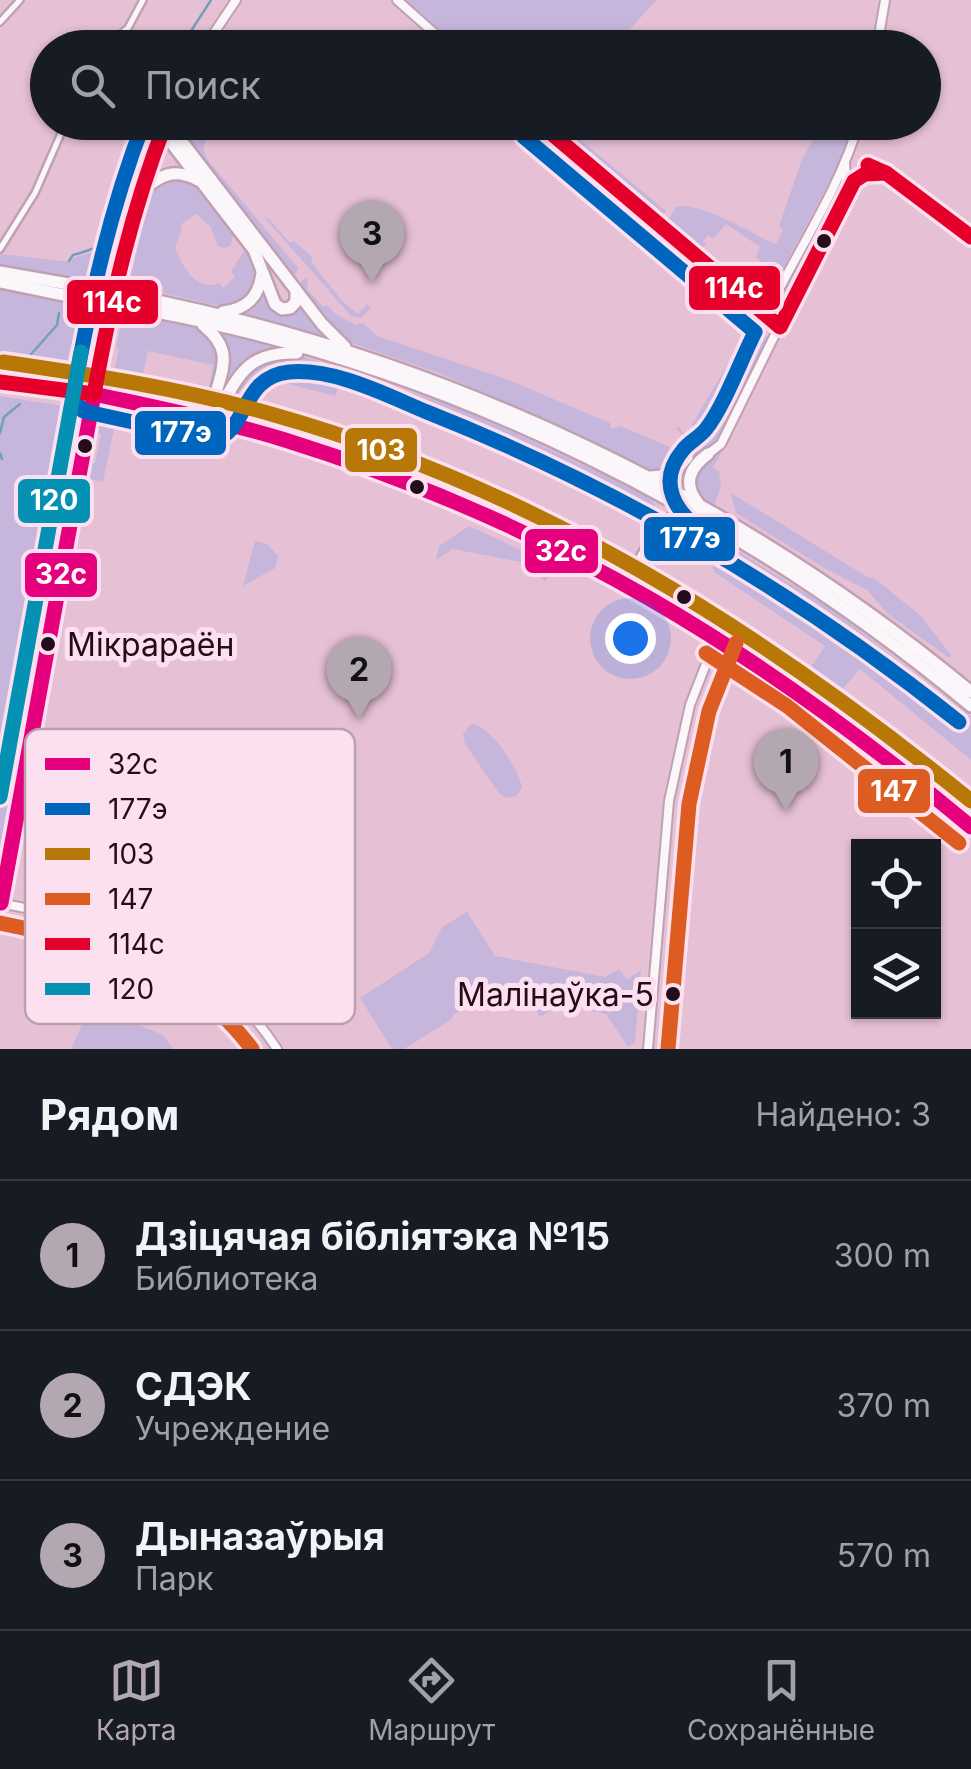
<!DOCTYPE html>
<html lang="ru">
<head>
<meta charset="utf-8">
<style>
  :root { --surface:#171b24; --page:#20242c; --text:#f1f3f6; --muted:#9ea1a6; --line:#363941; --accent:#b3a7b1 }
  body { margin:0; font-family:Inter,sans-serif; background:var(--page); color:var(--text) }
  .controls { position:absolute; right:30px; bottom:30px; display:grid; overflow:hidden; border-radius:0px; box-shadow:0 2px 8px #0004 }
  .controls button { width:90px; height:90px; display:grid; place-items:center; padding:0; border:0; border-bottom:2px solid var(--line); background:var(--surface); color:var(--text); font:50px sans-serif }
  .you { position:absolute; left:630px; top:638px; width:35px; height:35px; margin:-25px; border:8px solid #fff; border-radius:50%; background:#1a73e8; box-shadow:0 0 0 15px #1a73e833 }
  .badge { display:grid; place-items:center; width:65px; height:65px; border-radius:50%; background:var(--accent); color:#111; font-size:32px; font-weight:700 }
  .pin { position:absolute; translate:-50% -82px; filter:drop-shadow(0 2px 5px #0008) }
  .pin::after { content:''; position:absolute; top:52px; width:35px; height:30px; background:inherit; clip-path:polygon(0 0,100% 0,50% 100%) }
  .list { margin:0; padding:0; list-style:none }
  h2 { display:flex; justify-content:space-between; align-items:center; height:130px; margin:0; padding:0 40px; font-size:42px }
  h2 small { font-size:32px; font-weight:400; color:var(--muted) }
  .list li { display:grid; grid-template-columns:65px 1fr auto; gap:30px; align-items:center; box-sizing:border-box; height:150px; padding:0 40px; border-top:2px solid var(--line) }
  .list b { display:block; font-size:38px; white-space:nowrap }
  .list p { margin:0; font-size:32px; white-space:nowrap; color:var(--muted) }
  .list em { font-size:32px; font-style:normal; color:var(--muted) }
  .icon { flex:none; width:55px; height:55px; fill:none; stroke:currentColor; stroke-width:2; stroke-linecap:round; stroke-linejoin:round }
  .map { position:relative; flex:none; width:971px; height:1049px; overflow:hidden }
  .search { position:absolute; background:var(--surface); box-shadow:0 2px 8px #0004; left:30px; right:30px; top:30px; height:110px; display:flex; align-items:center; gap:25px; box-sizing:border-box; padding:0 35px; border-radius:55px; color:var(--muted); font-size:38px }
  .sheet { height:580px; background:var(--surface) }
  nav { display:flex; justify-content:space-around; align-items:center; box-sizing:border-box; height:140px; border-top:2px solid var(--line); background:var(--surface); font-size:28px; color:var(--muted) }
  nav a { display:grid; justify-items:center; gap:5px }
  nav .on { color:var(--accent) }
  .map>svg:first-child { display:block }
  .green { fill:#c7b6dc }
  .lines { fill:none; stroke-linecap:round; stroke-linejoin:round }
  .stream { stroke:#72a0ba; stroke-width:2.5 }
  .street-casing { stroke:#bfa1b2; stroke-width:10 }
  .secondary-casing { stroke:#bfa1b2; stroke-width:12 }
  .highway-casing { stroke:#bfa1b2; stroke-width:16 }
  .street { stroke:#fbf6f9; stroke-width:5 }
  .secondary { stroke:#fbf6f9; stroke-width:8 }
  .highway { stroke:#fbf6f9; stroke-width:11 }
  .highway-bridge-casing { stroke:#bfa1b2; stroke-width:16; stroke-linecap:butt }
  .highway-bridge { stroke:#fbf6f9; stroke-width:11 }
  .bus-1-casing { stroke:#fde0ef; stroke-width:22 }
  .bus-2-casing { stroke:#fde0ef; stroke-width:22 }
  .bus-3-casing { stroke:#fde0ef; stroke-width:22 }
  .bus-4-casing { stroke:#fde0ef; stroke-width:22 }
  .bus-5-casing { stroke:#fde0ef; stroke-width:22 }
  .bus-6-casing { stroke:#fde0ef; stroke-width:22 }
  .bus-1 { stroke:#e5007d; stroke-width:15 }
  .bus-2 { stroke:#0065bd; stroke-width:15 }
  .bus-3 { stroke:#b87808; stroke-width:15 }
  .bus-4 { stroke:#dd5c21; stroke-width:15 }
  .bus-5 { stroke:#e4002b; stroke-width:15 }
  .bus-6 { stroke:#0591b3; stroke-width:15 }
  .bus-dot { fill:#240c1b; stroke:#fde0ef; stroke-width:4 }
  .labels { text-anchor:middle; stroke-width:10; stroke-linejoin:round; paint-order:stroke }
  .bus-label { font-size:32px; fill:#240c1b; stroke:#fde0ef; text-anchor:start }
  .key { fill:#fde0ef; stroke:#bca0af; stroke-width:2.5 }
  .key-label { font-size:28px; fill:#240c1b }
  .line-badge { stroke:#fde0ef; stroke-width:4 }
  .badge-label { font-size:28px; text-anchor:middle; font-weight:bold; fill:#fff }
</style>
</head>
<body>
<div class="map">
<svg width="971" height="1049" viewBox="0 0 971 1049">
  <rect width="100%" height="100%" fill="#e6c0d5"/>
  <g class="green">
    <path d="M405 0H657L613 47 460 48Z"/>
    <path d="M552 122 560 123 666 211 661 218 550 127Z"/>
    <path d="M180 123H189L200 134 204 131 209 135 203 147 207 159 298 268 296 274 291 273C255 226 217 181 181 134Z"/>
    <path d="M822 123H850L853 126 840 162 774 285 768 294 756 296 746 285 762 269 761 262 756 257 760 247 726 224 713 239 708 235 703 241 707 245 700 248 670 223 669 219 676 207C702 201 751 234 776 244L783 229 779 226 802 159Z"/>
    <path d="M843 175 822 233 782 314 778 315 775 311Z"/>
    <path d="M169 176 197 183 234 230 231 245 224 248 218 246 210 226 196 214 180 225 182 229 175 248C183 267 196 292 219 283L223 288 235 277 231 272 244 251 248 250 259 267 254 294 231 309 163 293 164 287C147 286 140 309 144 324L155 327 158 320 204 329 221 355 211 404 171 394 172 390 208 397 213 365 148 351 141 383 143 390 117 385 112 378 119 350 116 348 149 194Z"/>
    <path d="M265 218 269 219 290 243 294 241 313 258 311 262 342 301 358 314 367 304 371 308 361 318 351 316Z"/>
    <path d="M121 224 83 375 76 377 0 366V288L85 304 84 315 88 316 98 310 105 279 94 272 92 280 0 267V254L70 262 75 257 106 249 116 225Z"/>
    <path d="M308 278 307 289 323 307 327 305 337 315 356 325 363 323 377 336 506 379 610 423 611 429 620 426 677 450 685 437 676 429 678 426 690 441 685 456 673 470 656 472 444 375 343 340 330 328 301 288V281Z"/>
    <path d="M264 281 275 307 300 300 332 338 237 312Z"/>
    <path d="M753 313 758 320 756 328 715 404 701 423 691 426 754 321Z"/>
    <path d="M218 330 280 350 264 354 218 408 227 369Z"/>
    <path d="M765 335 767 338 717 443 686 492 668 482C714 461 733 369 765 335Z"/>
    <path d="M301 356 465 410 649 496C658 506 656 511 651 522L520 459 339 387 335 396 285 383 277 386 250 379 233 400 232 408 252 416 225 408 231 388 265 360Z"/>
    <path d="M0 396 76 408 80 412 40 662H36L28 705 32 706 0 859Z"/>
    <path d="M100 412 117 414 103 482 90 479V466L95 463 101 434 97 432Z"/>
    <path d="M723 450 713 467 719 471 721 486 714 507 701 500 691 483 705 461Z"/>
    <path d="M731 493 869 578 873 577 921 616 951 655 949 658 888 614 867 590 824 568 736 513Z"/>
    <path d="M469 526 556 566 545 582 531 564 453 549 436 560 439 546Z"/>
    <path d="M708 529 721 541 827 606 971 716V760L860 669 834 699 809 681 815 670 811 667 825 646 714 572 709 545 703 537Z"/>
    <path d="M255 541 267 544 278 556 275 568 243 586Z"/>
    <path d="M471 724C490 724 519 769 522 788L516 796 506 798 498 792 465 744 463 734Z"/>
    <path d="M467 912 495 956 605 977 619 969 627 980 641 970 635 1042 628 1047 606 1014 573 1007 563 1001 548 1007 550 1011 540 1017 531 1003 515 1010 503 992 472 987 455 997 463 1009 453 1015 452 1019 404 1049H392L360 998 429 953 442 927Z"/>
    <path d="M91 1005 163 1035 173 1049H71Z"/>
  </g>
  <g class="lines">
    <g class="stream">
      <path d="M180 48 211 0"/>
      <path d="M127 192 150 122"/>
      <path d="M69 261 73 255C110 245 108 241 122 208"/>
      <path d="M26 360 57 325 59 313"/>
      <path d="M0 433 4 417 20 404"/>
      <path d="M0 453 2 459"/>
    </g>
    <g class="street-casing">
      <g id="street">
        <path d="M0 22 20 0"/>
        <path d="M104 48 128 28 143 0"/>
        <path d="M0 249 35 193 66 122"/>
      </g>
    </g>
    <g class="secondary-casing">
      <g id="secondary">
        <path d="M397 0 451 48"/>
        <path d="M204 48 236 0"/>
        <path d="M877 48 885 0"/>
        <path d="M537 122 780 327"/>
        <path d="M0 382C363 418 699 590 971 827"/>
        <path d="M708 454 721 444 841 201 846 179 845 162"/>
        <path d="M687 457C724 401 751 341 783 282 810 231 843 178 859 122"/>
        <path d="M0 903C114 926 208 943 277 1049"/>
        <path d="M0 910 101 356 141 193 164 127"/>
        <path d="M648 1049 669 801 690 705 717 636"/>
      </g>
    </g>
    <g class="highway-casing">
      <g id="highway">
        <path d="M164 127 180 139 322 324 345 347"/>
        <path d="M164 127 173 145 254 250 275 304 282 309 290 308 296 302V290"/>
        <path d="M141 193C159 174 175 168 198 180"/>
        <path d="M0 272 97 289"/>
        <path d="M0 282 93 301"/>
        <path d="M153 300C453 363 735 496 971 692"/>
        <path d="M151 311C450 367 738 512 971 706"/>
        <path d="M223 312C247 309 259 297 262 273"/>
        <path d="M203 325C244 358 210 380 213 420"/>
        <path d="M213 420C237 382 242 351 297 353"/>
        <path d="M651 477 672 475 687 457"/>
        <path d="M698 503C683 484 689 468 708 454"/>
        <path d="M629 583C644 558 658 513 691 512"/>
      </g>
    </g>
    <use href="#street" class="street"/>
    <use href="#secondary" class="secondary"/>
    <use href="#highway" class="highway"/>
    <g class="highway-bridge-casing">
      <g id="highway-bridge">
        <path d="M97 289 153 300"/>
        <path d="M93 301 151 311"/>
      </g>
    </g>
    <use href="#highway-bridge" class="highway-bridge"/>
    <g class="bus-1-casing">
      <g id="bus-1">
        <path d="M94 394C158 408 223 421 285 440 552 523 758 649 971 827"/>
        <path d="M1 903 94 394"/>
      </g>
    </g>
    <g class="bus-2-casing">
      <g id="bus-2">
        <path d="M144 122C110 209 90 300 74 392L76 402 83 411 214 440C249 431 240 377 289 372 335 368 386 395 427 412 621 489 796 592 959 722"/>
        <path d="M524 137 755 332C741 360 724 406 706 429 700 437 689 442 683 450 656 482 675 513 705 533"/>
      </g>
    </g>
    <g class="bus-3-casing">
      <path id="bus-3" d="M3 362C93 375 183 389 271 414 535 488 761 630 971 801"/>
    </g>
    <g class="bus-4-casing">
      <g id="bus-4">
        <path d="M706 653 787 706 959 843"/>
        <path d="M0 923C101 944 187 962 252 1049"/>
        <path d="M668 1049 689 804 709 711 736 643"/>
      </g>
    </g>
    <g class="bus-5-casing">
      <g id="bus-5">
        <path d="M538 122 780 327 854 181 865 174 886 173"/>
        <path d="M868 165 886 173 971 237"/>
        <path d="M0 382 94 394C111 301 131 211 166 122"/>
      </g>
    </g>
    <g class="bus-6-casing">
      <path id="bus-6" d="M0 797 81 352"/>
    </g>
    <use href="#bus-1" class="bus-1"/>
    <use href="#bus-2" class="bus-2"/>
    <use href="#bus-3" class="bus-3"/>
    <use href="#bus-4" class="bus-4"/>
    <use href="#bus-5" class="bus-5"/>
    <use href="#bus-6" class="bus-6"/>
  </g>
  <g class="bus-dot">
    <circle cx="824" cy="241" r="9"/>
    <circle cx="85" cy="446" r="9"/>
    <circle cx="417" cy="487" r="9"/>
    <circle cx="684" cy="597" r="9"/>
    <circle cx="48" cy="644" r="9"/>
    <circle cx="673" cy="994" r="9"/>
  </g>
  <g class="labels">
    <g class="bus-label">
      <text x="67" y="656">Мікрараён</text>
      <text x="654" y="1006" text-anchor="end">Малінаўка-5</text>
    </g>
  </g>
  <rect x="25" y="729" width="330" height="295" rx="15" class="key"/>
  <rect x="45" y="758" width="45" height="12" fill="#e5007d"/>
  <rect x="45" y="803" width="45" height="12" fill="#0065bd"/>
  <rect x="45" y="848" width="45" height="12" fill="#b87808"/>
  <rect x="45" y="893" width="45" height="12" fill="#dd5c21"/>
  <rect x="45" y="938" width="45" height="12" fill="#e4002b"/>
  <rect x="45" y="983" width="45" height="12" fill="#0591b3"/>
  <g class="key-label">
    <text x="108" y="774">32с</text>
    <text x="108" y="819">177э</text>
    <text x="108" y="864">103</text>
    <text x="108" y="909">147</text>
    <text x="108" y="954">114с</text>
    <text x="108" y="999">120</text>
  </g>
  <g class="line-badge">
    <rect x="687" y="264" width="95" height="48" rx="10" fill="#e4002b"/>
    <rect x="65" y="278" width="95" height="48" rx="10" fill="#e4002b"/>
    <rect x="133" y="409" width="95" height="48" rx="10" fill="#0065bd"/>
    <rect x="343" y="426" width="76" height="48" rx="10" fill="#b87808"/>
    <rect x="16" y="477" width="76" height="48" rx="10" fill="#0591b3"/>
    <rect x="642" y="515" width="95" height="48" rx="10" fill="#0065bd"/>
    <rect x="523" y="527" width="77" height="48" rx="10" fill="#e5007d"/>
    <rect x="23" y="551" width="76" height="48" rx="10" fill="#e5007d"/>
    <rect x="856" y="767" width="76" height="48" rx="10" fill="#dd5c21"/>
  </g>
  <g class="badge-label">
    <text x="734" y="298">114с</text>
    <text x="112" y="312">114с</text>
    <text x="181" y="442">177э</text>
    <text x="381" y="460">103</text>
    <text x="54" y="510">120</text>
    <text x="690" y="548">177э</text>
    <text x="561" y="561">32с</text>
    <text x="61" y="584">32с</text>
    <text x="894" y="801">147</text>
  </g>
</svg>
<div class="controls">
<button><svg class="icon" aria-label="locate" viewBox="0 0 24 24"><circle cx="12" cy="12" r="6"/><path d="M12 2v4M12 18v4M2 12h4M18 12h4"/></svg></button>
<button><svg class="icon" aria-label="layers" viewBox="0 0 24 24"><path d="M12 4l9 5-9 5-9-5zM3 14l9 5 9-5"/></svg></button>
</div>
<div class="you"></div>
<div class="pin badge" style="left:786px;top:811px">1</div>
<div class="pin badge" style="left:359px;top:719px">2</div>
<div class="pin badge" style="left:372px;top:283px">3</div>
<div class="search"><svg class="icon" aria-label="search" viewBox="0 0 24 24"><circle cx="10" cy="10" r="6"/><path d="M15 15l6 6"/></svg>Поиск</div>
</div>
<section class="sheet">
<h2>Рядом<small>Найдено: 3</small></h2>
<ul class="list">
<li><span class="badge">1</span><div><b>Дзіцячая бібліятэка №15</b><p>Библиотека</p></div><em>300 m</em></li>
<li><span class="badge">2</span><div><b>СДЭК</b><p>Учреждение</p></div><em>370 m</em></li>
<li><span class="badge">3</span><div><b>Дыназаўрыя</b><p>Парк</p></div><em>570 m</em></li>
</ul>
</section>
<nav>
<a class="on"><svg class="icon" aria-label="map" viewBox="0 0 24 24"><path d="M3 6l6-2 6 2 6-2v14l-6 2-6-2-6 2zM9 4v14M15 6v14"/></svg>Карта</a>
<a><svg class="icon" aria-label="directions" viewBox="0 0 24 24"><path d="M12 3l9 9-9 9-9-9zM9 14v-3h6M13 9l2 2-2 2"/></svg>Маршрут</a>
<a><svg class="icon" aria-label="saved" viewBox="0 0 24 24"><path d="M7 4h10v16l-5-4-5 4z"/></svg>Сохранённые</a>
</nav>
</body>
</html>
